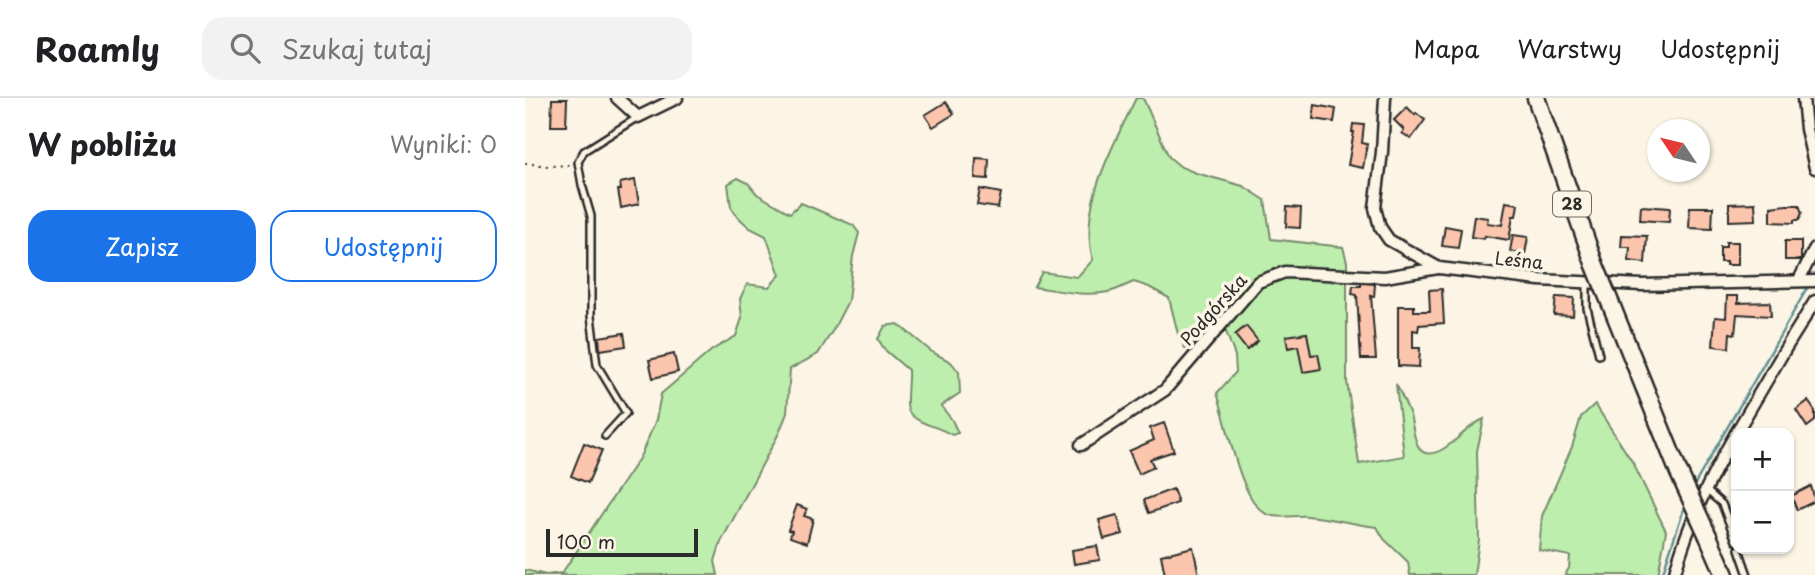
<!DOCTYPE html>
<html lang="pl">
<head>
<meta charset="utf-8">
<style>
  :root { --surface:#fff; --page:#f2f2f2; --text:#202124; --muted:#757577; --line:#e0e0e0; --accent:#1a73e8 }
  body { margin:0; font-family:"Playpen Sans",sans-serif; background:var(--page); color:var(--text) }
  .controls { position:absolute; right:21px; bottom:21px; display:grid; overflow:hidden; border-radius:14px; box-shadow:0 2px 5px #0004 }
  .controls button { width:63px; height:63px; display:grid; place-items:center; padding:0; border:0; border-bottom:2px solid var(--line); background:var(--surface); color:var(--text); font:35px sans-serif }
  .compass { position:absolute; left:1122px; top:21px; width:63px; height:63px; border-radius:50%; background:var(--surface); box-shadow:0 2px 5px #0004; rotate:305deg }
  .scale { position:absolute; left:21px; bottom:18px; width:152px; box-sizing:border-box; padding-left:7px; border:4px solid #2b2b2b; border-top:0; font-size:19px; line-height:24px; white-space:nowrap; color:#2b2b2b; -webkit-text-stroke:5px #fcf5e5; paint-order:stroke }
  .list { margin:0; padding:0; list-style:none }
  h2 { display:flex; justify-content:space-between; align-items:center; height:91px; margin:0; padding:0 28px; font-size:30px }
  h2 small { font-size:23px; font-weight:400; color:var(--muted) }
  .actions { display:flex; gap:14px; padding:21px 28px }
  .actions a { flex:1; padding:16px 0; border:2px solid var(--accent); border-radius:21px; text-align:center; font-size:24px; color:var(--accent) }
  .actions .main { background:var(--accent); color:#fff }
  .icon { flex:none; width:38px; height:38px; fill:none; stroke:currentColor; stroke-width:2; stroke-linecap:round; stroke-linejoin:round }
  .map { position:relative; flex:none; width:1290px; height:477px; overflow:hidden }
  header { display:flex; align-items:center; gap:42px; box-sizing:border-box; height:98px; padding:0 35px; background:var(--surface); border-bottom:2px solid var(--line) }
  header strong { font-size:33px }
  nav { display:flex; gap:38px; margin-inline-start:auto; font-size:24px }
  .search { width:490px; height:63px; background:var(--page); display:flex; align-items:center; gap:18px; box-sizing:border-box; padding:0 24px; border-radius:21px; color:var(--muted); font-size:26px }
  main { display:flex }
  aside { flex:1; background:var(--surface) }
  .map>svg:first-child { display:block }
  .green { fill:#beeead; stroke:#748c6c; stroke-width:2 }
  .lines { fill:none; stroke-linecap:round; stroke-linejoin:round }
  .stream { stroke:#609195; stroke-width:2.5 }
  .building { fill:#fbc6ad; stroke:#2b2b2b; stroke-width:2 }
  .lane-casing { stroke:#2b2b2b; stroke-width:10 }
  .street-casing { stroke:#2b2b2b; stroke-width:15 }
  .primary-casing { stroke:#2b2b2b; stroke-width:21 }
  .path { stroke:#2b2b2b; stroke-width:2; stroke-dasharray:2 5; stroke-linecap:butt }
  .lane { stroke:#fcf5e5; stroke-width:5 }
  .street { stroke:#fcf5e5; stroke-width:10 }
  .primary { stroke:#fcf5e5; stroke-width:16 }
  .primary-bridge-casing { stroke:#2b2b2b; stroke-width:21; stroke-linecap:butt }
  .primary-bridge { stroke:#fcf5e5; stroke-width:16 }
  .labels { text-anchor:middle; stroke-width:7; stroke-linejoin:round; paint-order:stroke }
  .shield { fill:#fcf5e5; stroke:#6a6863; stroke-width:2 }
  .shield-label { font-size:16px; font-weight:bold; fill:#2b2b2b }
  .street-label { font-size:18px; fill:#2b2b2b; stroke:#fcf5e5 }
</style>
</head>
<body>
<header>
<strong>Roamly</strong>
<div class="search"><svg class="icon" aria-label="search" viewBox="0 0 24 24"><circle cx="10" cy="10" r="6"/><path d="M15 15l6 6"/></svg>Szukaj tutaj</div>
<nav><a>Mapa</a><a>Warstwy</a><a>Udostępnij</a></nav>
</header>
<main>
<aside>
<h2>W pobliżu<small>Wyniki: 0</small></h2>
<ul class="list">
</ul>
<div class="actions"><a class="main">Zapisz</a><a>Udostępnij</a></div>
</aside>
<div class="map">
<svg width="1290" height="477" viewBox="0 0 1290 477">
  <rect width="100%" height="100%" fill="#fcf5e5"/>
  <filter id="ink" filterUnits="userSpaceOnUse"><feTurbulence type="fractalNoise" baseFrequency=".0143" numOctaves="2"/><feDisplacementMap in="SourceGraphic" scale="14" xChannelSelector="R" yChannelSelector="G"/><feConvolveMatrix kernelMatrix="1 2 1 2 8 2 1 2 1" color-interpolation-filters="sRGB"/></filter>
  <g filter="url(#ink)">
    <g class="green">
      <path d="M611 0H618L644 59 656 69 671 75 718 88 740 102 746 141 818 149 822 164V284L834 366 879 358 871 286C876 296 881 306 885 317 890 333 888 368 918 351 934 342 942 328 959 321L952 353 954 442 949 477H885L883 464 859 441 852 429C828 426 806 420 782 418 769 417 757 421 744 417 715 408 702 322 692 295L711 274 710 258 700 231 660 250 653 236 644 200 624 189 609 184C600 187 591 193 583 194 559 199 533 192 509 189L517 174 552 179 568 162C553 106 588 49 611 0Z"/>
      <path d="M213 80 223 85 232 96 265 115 276 105 328 127 334 135 328 158 323 203 308 232 293 256 265 271 262 315 254 335 196 444 190 463 193 477H0V472L21 477 37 475 115 359 131 322 136 296 187 252 211 238 217 220 215 201 222 186 244 189 255 177 241 138 225 130 212 118 206 109 203 86Z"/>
      <path d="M373 226 407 254 426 264 434 274 435 295 416 308 427 322 433 335 427 337C416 329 388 325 383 312 380 304 384 282 383 272L360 252 353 241 360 228Z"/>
      <path d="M1070 306 1108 365 1141 433 1133 477H1040L1044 470 1045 458 1014 452 1017 418 1047 349 1056 319Z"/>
    </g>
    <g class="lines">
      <g class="stream">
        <path d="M1289 0 1290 37"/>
        <path d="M1167 391 1284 187"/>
        <path d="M1137 477 1160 407"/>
      </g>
    </g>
    <g class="building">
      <path d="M27 1H42L41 28H26Z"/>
      <path d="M421 4 429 16 408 29 400 17Z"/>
      <path d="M790 7 811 11 809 24 788 21Z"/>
      <path d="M882 9 890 17 891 15 900 22 886 41 877 35 879 32 869 22Z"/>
      <path d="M828 26 839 27 837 45 842 46 838 70 823 67 829 34H827Z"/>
      <path d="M451 60 464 61 463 81 450 80Z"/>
      <path d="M110 82 114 106 96 110 93 92H96L95 85Z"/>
      <path d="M455 91 476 95 473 110 452 107Z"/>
      <path d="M981 104 993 106 991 118H988L984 142 960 138 959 141 946 139 949 118 963 120 962 125 977 127Z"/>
      <path d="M1230 105 1231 122 1204 123V106Z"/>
      <path d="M1262 107H1274L1277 115 1274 122H1269V125L1246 124V109Z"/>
      <path d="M1116 108 1145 110 1144 124 1115 122Z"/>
      <path d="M762 109 776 110 775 130 761 129Z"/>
      <path d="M1165 109H1188L1187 131 1164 130Z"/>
      <path d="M920 128 936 131 933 150 917 148Z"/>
      <path d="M988 137 1003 139 1000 156 985 153Z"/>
      <path d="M1097 137 1122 138 1120 165 1104 163 1105 149H1096Z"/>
      <rect x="1260" y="143" width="16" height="19"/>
      <path d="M1201 144H1213V167H1201V164H1195V149H1201Z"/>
      <path d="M836 185 850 186 849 199 846 198 851 261H836L832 197 827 196 828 188H836Z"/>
      <path d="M917 191 919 225 894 227 893 233 888 232V250H895L894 269 873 268V208H889V213H905L904 192Z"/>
      <path d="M1202 198H1213V205L1245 204 1246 218 1212 216 1210 236 1205 235 1204 250 1188 248 1190 219 1201 220Z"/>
      <path d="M1031 199 1049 200 1048 218 1029 217Z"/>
      <path d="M721 228 733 243 722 252 710 237Z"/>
      <path d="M99 235 101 248 75 252 74 239Z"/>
      <path d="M782 235 786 257 793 256 796 271 778 274 773 248 763 250 761 238Z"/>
      <path d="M149 256 153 274 128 280 124 262Z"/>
      <path d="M1283 303 1290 313V323L1282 329 1271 312Z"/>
      <path d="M639 325 649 353 625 361 629 369 614 376 604 353 629 342 625 330Z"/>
      <path d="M59 345 77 352 63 385 46 378Z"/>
      <path d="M1286 388 1290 403 1272 412 1266 398Z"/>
      <path d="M648 391 653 405 624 415 619 402Z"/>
      <path d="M272 407 282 411 279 418 288 421 282 445 265 439 267 433 263 432Z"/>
      <path d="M592 417 598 436 579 441 574 422Z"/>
      <path d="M572 448 575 462 549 466 547 452Z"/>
      <path d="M668 449 674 477H640L636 457Z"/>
    </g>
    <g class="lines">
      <g class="lane-casing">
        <g id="lane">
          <path d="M1062 185V210L1074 257"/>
          <path d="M80 338 101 315 72 267 66 218V118L57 87 53 64 59 53 113 19"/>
          <path d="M1180 391 1197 406 1211 443"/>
          <path d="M1214 451 1223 477"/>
        </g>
      </g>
      <g class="street-casing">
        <g id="street">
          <path d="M92 0 113 19 152 0"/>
          <path d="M860 0 857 54 850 110 855 129 864 142 914 170 1014 182 1117 187 1290 183"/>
          <path d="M1278 0 1281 31 1290 70"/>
          <path d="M1274 182 1290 150"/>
          <path d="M1211 335 1262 248 1290 203"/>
          <path d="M556 347 640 292 733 184 760 174 860 179 913 170"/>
          <path d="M1149 477C1164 424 1183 383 1211 335"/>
        </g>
      </g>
      <g class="primary-casing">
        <g id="primary">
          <path d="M1011 0 1069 165"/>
          <path d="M1087 209 1154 375"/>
          <path d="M1183 438 1200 477"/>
        </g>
      </g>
      <path class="path" d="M0 65 23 68 46 67"/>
      <use href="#lane" class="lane"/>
      <use href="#street" class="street"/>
      <use href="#primary" class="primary"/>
      <g class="primary-bridge-casing">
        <g id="primary-bridge">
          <path d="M1069 165 1087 209"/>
          <path d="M1154 375 1183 438"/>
        </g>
      </g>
      <use href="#primary-bridge" class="primary-bridge"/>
    </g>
  </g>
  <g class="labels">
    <rect class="shield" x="1028" y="93.5" width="38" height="25" rx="5"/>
    <g class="shield-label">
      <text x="1047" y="112">28</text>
    </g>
    <g class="street-label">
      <text transform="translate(994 163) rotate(6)" y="6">Leśna</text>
      <text transform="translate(689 212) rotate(-48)" y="6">Podgórska</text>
    </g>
  </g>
</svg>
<div class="controls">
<button>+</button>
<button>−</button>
</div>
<svg class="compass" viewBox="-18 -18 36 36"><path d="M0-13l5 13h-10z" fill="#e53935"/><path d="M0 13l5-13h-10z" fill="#757577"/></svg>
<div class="scale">100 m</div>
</div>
</main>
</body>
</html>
